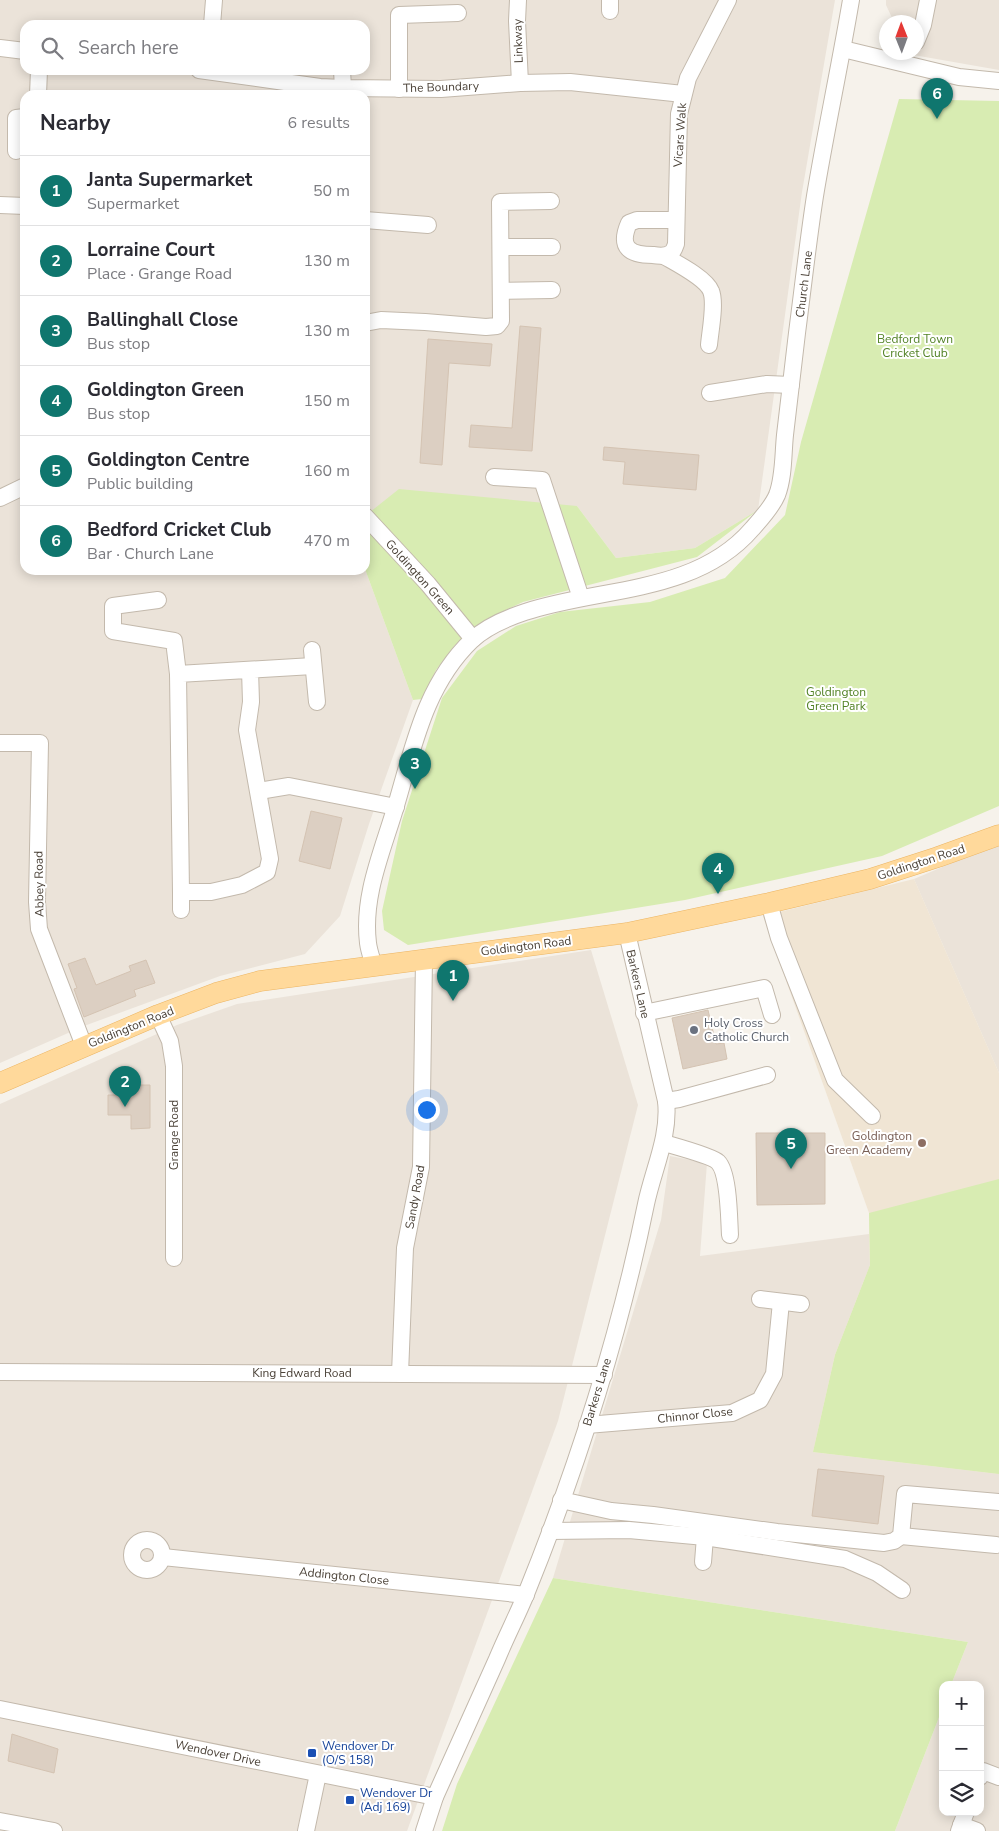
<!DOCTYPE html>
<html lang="en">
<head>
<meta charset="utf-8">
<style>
  :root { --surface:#fff; --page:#f2f2f3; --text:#2b2b33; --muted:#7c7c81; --line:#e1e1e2; --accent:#0f766e }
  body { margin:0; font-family:"Nunito Sans",sans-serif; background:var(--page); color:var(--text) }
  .controls { position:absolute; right:15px; bottom:15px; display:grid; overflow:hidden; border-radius:10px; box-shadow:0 2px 12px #0003 }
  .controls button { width:45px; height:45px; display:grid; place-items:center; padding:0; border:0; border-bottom:1px solid var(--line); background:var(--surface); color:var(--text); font:25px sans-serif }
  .compass { position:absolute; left:879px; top:15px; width:45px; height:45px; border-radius:50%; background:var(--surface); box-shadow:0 2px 12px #0003; rotate:359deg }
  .you { position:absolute; left:426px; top:1109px; width:18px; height:18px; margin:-12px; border:4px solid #fff; border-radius:50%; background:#1a73e8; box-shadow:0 0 0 8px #1a73e833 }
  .badge { display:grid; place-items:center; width:32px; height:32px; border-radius:50%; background:var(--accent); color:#fff; font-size:16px; font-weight:700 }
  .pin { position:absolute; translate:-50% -41px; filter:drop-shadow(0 1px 2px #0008) }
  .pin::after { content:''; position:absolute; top:26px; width:18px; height:15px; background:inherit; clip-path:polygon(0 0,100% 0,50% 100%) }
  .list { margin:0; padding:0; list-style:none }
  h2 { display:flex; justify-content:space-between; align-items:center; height:65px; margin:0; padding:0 20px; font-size:21px }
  h2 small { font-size:16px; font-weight:400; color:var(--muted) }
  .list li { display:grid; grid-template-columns:32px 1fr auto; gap:15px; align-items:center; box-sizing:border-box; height:70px; padding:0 20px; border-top:1px solid var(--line) }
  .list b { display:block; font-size:19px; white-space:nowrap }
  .list p { margin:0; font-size:16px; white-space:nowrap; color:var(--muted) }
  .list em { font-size:16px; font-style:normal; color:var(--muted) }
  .icon { flex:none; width:28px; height:28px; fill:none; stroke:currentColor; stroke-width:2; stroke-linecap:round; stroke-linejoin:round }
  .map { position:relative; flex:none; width:999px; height:1831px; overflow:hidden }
  .search { position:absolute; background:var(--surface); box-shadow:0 2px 12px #0003; left:20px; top:20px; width:350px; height:55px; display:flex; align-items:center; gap:12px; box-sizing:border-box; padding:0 18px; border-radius:15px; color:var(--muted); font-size:19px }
  .panel { position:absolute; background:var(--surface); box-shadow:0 2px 12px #0003; left:20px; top:90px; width:350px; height:485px; border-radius:15px }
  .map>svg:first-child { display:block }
  .residential { fill:#ebe3d9; fill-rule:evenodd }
  .education { fill:#f0e5d4 }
  .green { fill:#d8ecb2 }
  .building { fill:#dccfc2; stroke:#d4c3b2 }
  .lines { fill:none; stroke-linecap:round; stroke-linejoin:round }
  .minor-casing { stroke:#c3b9ac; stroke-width:18 }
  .major-casing { stroke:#ecb563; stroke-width:21 }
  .minor { stroke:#fff; stroke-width:16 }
  .major { stroke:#ffd99b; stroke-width:20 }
  .worship-dot { fill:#6b7280; stroke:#fff; stroke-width:2 }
  .education-dot { fill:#8d6e63; stroke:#fff; stroke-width:2 }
  .transit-dot { fill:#1a4fb4; stroke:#fff; stroke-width:2 }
  .labels { text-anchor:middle; stroke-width:4; stroke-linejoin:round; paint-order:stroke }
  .street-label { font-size:12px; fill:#4b4238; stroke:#fff }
  .park-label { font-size:12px; fill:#528226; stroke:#fff }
  .worship-label { font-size:12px; fill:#5b616d; stroke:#fff; text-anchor:start }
  .education-label { font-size:12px; fill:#785e54; stroke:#fff; text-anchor:end }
  .transit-label { font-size:12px; fill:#164399; stroke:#fff; text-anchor:start }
</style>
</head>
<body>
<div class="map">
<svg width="999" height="1831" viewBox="0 0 999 1831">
  <rect width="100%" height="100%" fill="#f6f2eb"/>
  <g class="residential">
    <path d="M0 0H835L802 192 758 510 695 548 616 558 577 506 365 516V95H25V570L365 569 413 700 369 824 340 916 305 954 220 976 84 1026 0 1063ZM25 25H365V70H25Z"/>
    <path d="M886 0H999V70L908 54 907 53 916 52V22H894L886 5Z"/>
    <path d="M999 843V1073L914 879Z"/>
    <path d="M591 950 638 1105 558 1421 407 1831H0V1104L177 1025 237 1004Z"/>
    <path d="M670 1156 707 1163 700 1256 869 1234 870 1265 835 1355 813 1452 999 1474V1831H895L943 1707V1812H980V1685H951L968 1642 553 1578 661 1220Z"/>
  </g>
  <path class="education" d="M914 879 999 1073V1474L813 1452 835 1355 870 1265 869 1213 763 916Z"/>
  <g class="green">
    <path d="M899 99 999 101V806L882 856 685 900 408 945 384 930 382 911 402 821 442 698 477 651 516 626 560 612 650 602 725 578 785 515 801 442Z"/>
    <path d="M399 489 577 506 616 558 695 548 758 510 697 557 523 602 491 617 455 645 436 670 422 699 413 700 365 569V516Z"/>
    <path d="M999 1179V1474L813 1452 835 1355 870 1265 869 1213Z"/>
    <path d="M553 1578 968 1642 951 1685H943V1707L895 1831H442L457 1784Z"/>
  </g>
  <g class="building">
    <path d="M520 326 541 328 532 451 469 447 471 425 512 428Z"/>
    <path d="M428 339 492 344 490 366 449 363 442 465 420 463Z"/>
    <path d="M604 447 699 455 696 490 623 484 625 462 603 460Z"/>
    <path d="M311 811 342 818 330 869 299 861Z"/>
    <path d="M85 958 96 985 131 971 129 966 146 960 155 983 134 990 136 996 84 1017 74 989 77 988 68 964Z"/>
    <path d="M708 1010 716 1044 724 1043 727 1059 683 1069 672 1018Z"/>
    <path d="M131 1085H150V1128L131 1129V1115H108V1095H116V1093H131Z"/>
    <path d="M756 1133H825V1204L757 1205Z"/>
    <path d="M818 1469 884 1476 878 1524 812 1516Z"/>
    <path d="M12 1734 58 1749 54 1773 8 1761Z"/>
  </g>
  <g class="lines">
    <g class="minor-casing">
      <g id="minor">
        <path d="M518 0 517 21 520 83"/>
        <path d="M610 0V11"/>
        <path d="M212 25 214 0"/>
        <path d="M916 42 923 25 928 0"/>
        <path d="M0 48 25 51"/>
        <path d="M843 49 959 77 999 81"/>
        <path d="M199 70 320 87 343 88 441 89 520 83 570 82 683 94"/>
        <path d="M342 70 343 88"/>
        <path d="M399 89V15L458 13"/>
        <path d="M38 95 39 70"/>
        <path d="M16 151V118L25 117"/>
        <path d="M0 205 25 206"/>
        <path d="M365 220 428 225"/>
        <path d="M676 220H637L629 223C618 248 630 255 653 255 659 256 667 257 672 252 674 250 675 247 676 244L679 114 688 78 728 0"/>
        <path d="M501 247H552"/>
        <path d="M664 256C676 263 706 278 711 291 716 303 710 332 709 345"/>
        <path d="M501 291 552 290"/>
        <path d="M365 323 381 320 425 322 486 327 497 326 501 321 500 202 551 201"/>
        <path d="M710 393 767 384 791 385"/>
        <path d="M494 477 542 480 581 598"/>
        <path d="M0 498 25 486"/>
        <path d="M365 516 428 584 473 639"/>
        <path d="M158 600 113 606V631L174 641 178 674"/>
        <path d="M312 650 317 702"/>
        <path d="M250 670 251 702 247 730 270 859 267 872 242 885 211 892H181L178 674 313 666"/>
        <path d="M0 743H40L37 902 39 929 84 1046"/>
        <path d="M259 791 289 786 396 807"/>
        <path d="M181 892V910"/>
        <path d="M769 903 779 938 835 1080 872 1116"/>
        <path d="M374 966C372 959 369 951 368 943 362 894 384 848 397 802 414 744 426 684 472 640 486 627 507 618 525 612 601 587 696 594 752 529 761 519 772 507 777 495 784 477 783 454 785 435 789 401 793 367 797 333 803 287 808 241 815 196 826 130 840 65 851 0"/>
        <path d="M644 1013 764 988 772 1015"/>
        <path d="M158 1015 170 1041 174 1066V1258"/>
        <path d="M666 1101 679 1099 767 1075"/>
        <path d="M664 1143C674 1146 712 1156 718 1162 729 1173 729 1219 730 1235"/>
        <path d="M760 1299 801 1304"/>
        <path d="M0 1372 604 1375"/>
        <path d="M400 1374 405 1248 421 1167 424 959"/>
        <path d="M587 1425 732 1413 760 1400 774 1374 781 1302"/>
        <path d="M561 1500 611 1511 653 1515 777 1532 884 1543 894 1541 901 1536 905 1494 999 1502"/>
        <path d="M550 1531 629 1530 705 1537 845 1559 877 1573 902 1590"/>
        <path d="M901 1536 996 1545"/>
        <circle cx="147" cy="1555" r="15"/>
        <path d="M163 1557 526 1595"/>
        <path d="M703 1562 705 1537"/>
        <path d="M0 1709 435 1797"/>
        <path d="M980 1777 983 1771 999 1777"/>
        <path d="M0 1821 54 1831"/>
        <path d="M961 1825 977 1831"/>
        <path d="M306 1831 318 1774"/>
        <path d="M424 1831 435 1797C456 1751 476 1705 497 1659 506 1637 517 1616 526 1594 577 1468 619 1337 646 1204 653 1170 670 1136 666 1101L627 933"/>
        <path d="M959 1831 966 1812"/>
      </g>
    </g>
    <g class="major-casing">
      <path id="major" d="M0 1083 158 1015 216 993 260 981 627 933 769 903 870 879 938 857 999 835"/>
    </g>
    <use href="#minor" class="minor"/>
    <use href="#major" class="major"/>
  </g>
  <circle class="worship-dot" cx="694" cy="1030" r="5"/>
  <circle class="education-dot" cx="922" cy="1143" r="5"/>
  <g class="transit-dot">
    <rect x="307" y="1748" width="10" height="10" rx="2.5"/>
    <rect x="345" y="1795" width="10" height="10" rx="2.5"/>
  </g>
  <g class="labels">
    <g class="street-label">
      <text transform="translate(518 41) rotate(-92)" y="4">Linkway</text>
      <text transform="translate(441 87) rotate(-2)" y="4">The Boundary</text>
      <text transform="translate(680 135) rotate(-86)" y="4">Vicars Walk</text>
      <text transform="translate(804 284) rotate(-83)" y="4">Church Lane</text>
      <text transform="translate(420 577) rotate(48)" y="4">Goldington Green</text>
      <text transform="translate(921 862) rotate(-18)" y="4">Goldington Road</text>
      <text transform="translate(39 884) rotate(-91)" y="4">Abbey Road</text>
      <text transform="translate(526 946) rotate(-7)" y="4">Goldington Road</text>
      <text transform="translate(638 984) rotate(77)" y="4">Barkers Lane</text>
      <text transform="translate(131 1027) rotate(-22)" y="4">Goldington Road</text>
      <text transform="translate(174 1135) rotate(-90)" y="4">Grange Road</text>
      <text transform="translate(415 1197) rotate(-80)" y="4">Sandy Road</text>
      <text x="302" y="1377">King Edward Road</text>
      <text transform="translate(597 1392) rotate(-73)" y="4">Barkers Lane</text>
      <text transform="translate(695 1415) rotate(-6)" y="4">Chinnor Close</text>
      <text transform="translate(344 1576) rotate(6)" y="4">Addington Close</text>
      <text transform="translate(218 1753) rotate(12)" y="4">Wendover Drive</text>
    </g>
    <g class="park-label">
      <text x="915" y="343">Bedford Town<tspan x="915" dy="14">Cricket Club</tspan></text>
      <text x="836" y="696">Goldington<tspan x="836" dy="14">Green Park</tspan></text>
    </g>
    <g class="worship-label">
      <text x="704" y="1027">Holy Cross<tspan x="704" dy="14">Catholic Church</tspan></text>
    </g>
    <g class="education-label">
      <text x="912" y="1140">Goldington<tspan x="912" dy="14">Green Academy</tspan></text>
    </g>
    <g class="transit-label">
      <text x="322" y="1750">Wendover Dr<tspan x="322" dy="14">(O/S 158)</tspan></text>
      <text x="360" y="1797">Wendover Dr<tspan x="360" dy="14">(Adj 169)</tspan></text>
    </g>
  </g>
</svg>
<div class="controls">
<button>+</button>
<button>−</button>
<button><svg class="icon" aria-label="layers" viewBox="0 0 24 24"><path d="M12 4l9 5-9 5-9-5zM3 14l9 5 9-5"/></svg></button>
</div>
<svg class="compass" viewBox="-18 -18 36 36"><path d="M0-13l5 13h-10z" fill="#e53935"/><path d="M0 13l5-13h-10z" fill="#7c7c81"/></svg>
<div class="you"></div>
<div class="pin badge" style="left:453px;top:1001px">1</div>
<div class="pin badge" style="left:125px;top:1107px">2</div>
<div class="pin badge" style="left:415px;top:789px">3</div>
<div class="pin badge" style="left:718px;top:894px">4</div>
<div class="pin badge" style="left:791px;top:1169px">5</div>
<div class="pin badge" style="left:937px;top:119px">6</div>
<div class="search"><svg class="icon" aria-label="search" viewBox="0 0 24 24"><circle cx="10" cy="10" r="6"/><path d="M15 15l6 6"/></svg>Search here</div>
<section class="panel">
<h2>Nearby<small>6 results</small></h2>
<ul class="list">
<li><span class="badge">1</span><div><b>Janta Supermarket</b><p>Supermarket</p></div><em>50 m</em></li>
<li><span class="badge">2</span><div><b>Lorraine Court</b><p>Place · Grange Road</p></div><em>130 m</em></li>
<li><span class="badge">3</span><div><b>Ballinghall Close</b><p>Bus stop</p></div><em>130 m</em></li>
<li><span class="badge">4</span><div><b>Goldington Green</b><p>Bus stop</p></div><em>150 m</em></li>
<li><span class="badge">5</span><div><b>Goldington Centre</b><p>Public building</p></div><em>160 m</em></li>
<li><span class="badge">6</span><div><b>Bedford Cricket Club</b><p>Bar · Church Lane</p></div><em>470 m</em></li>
</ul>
</section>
</div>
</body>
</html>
